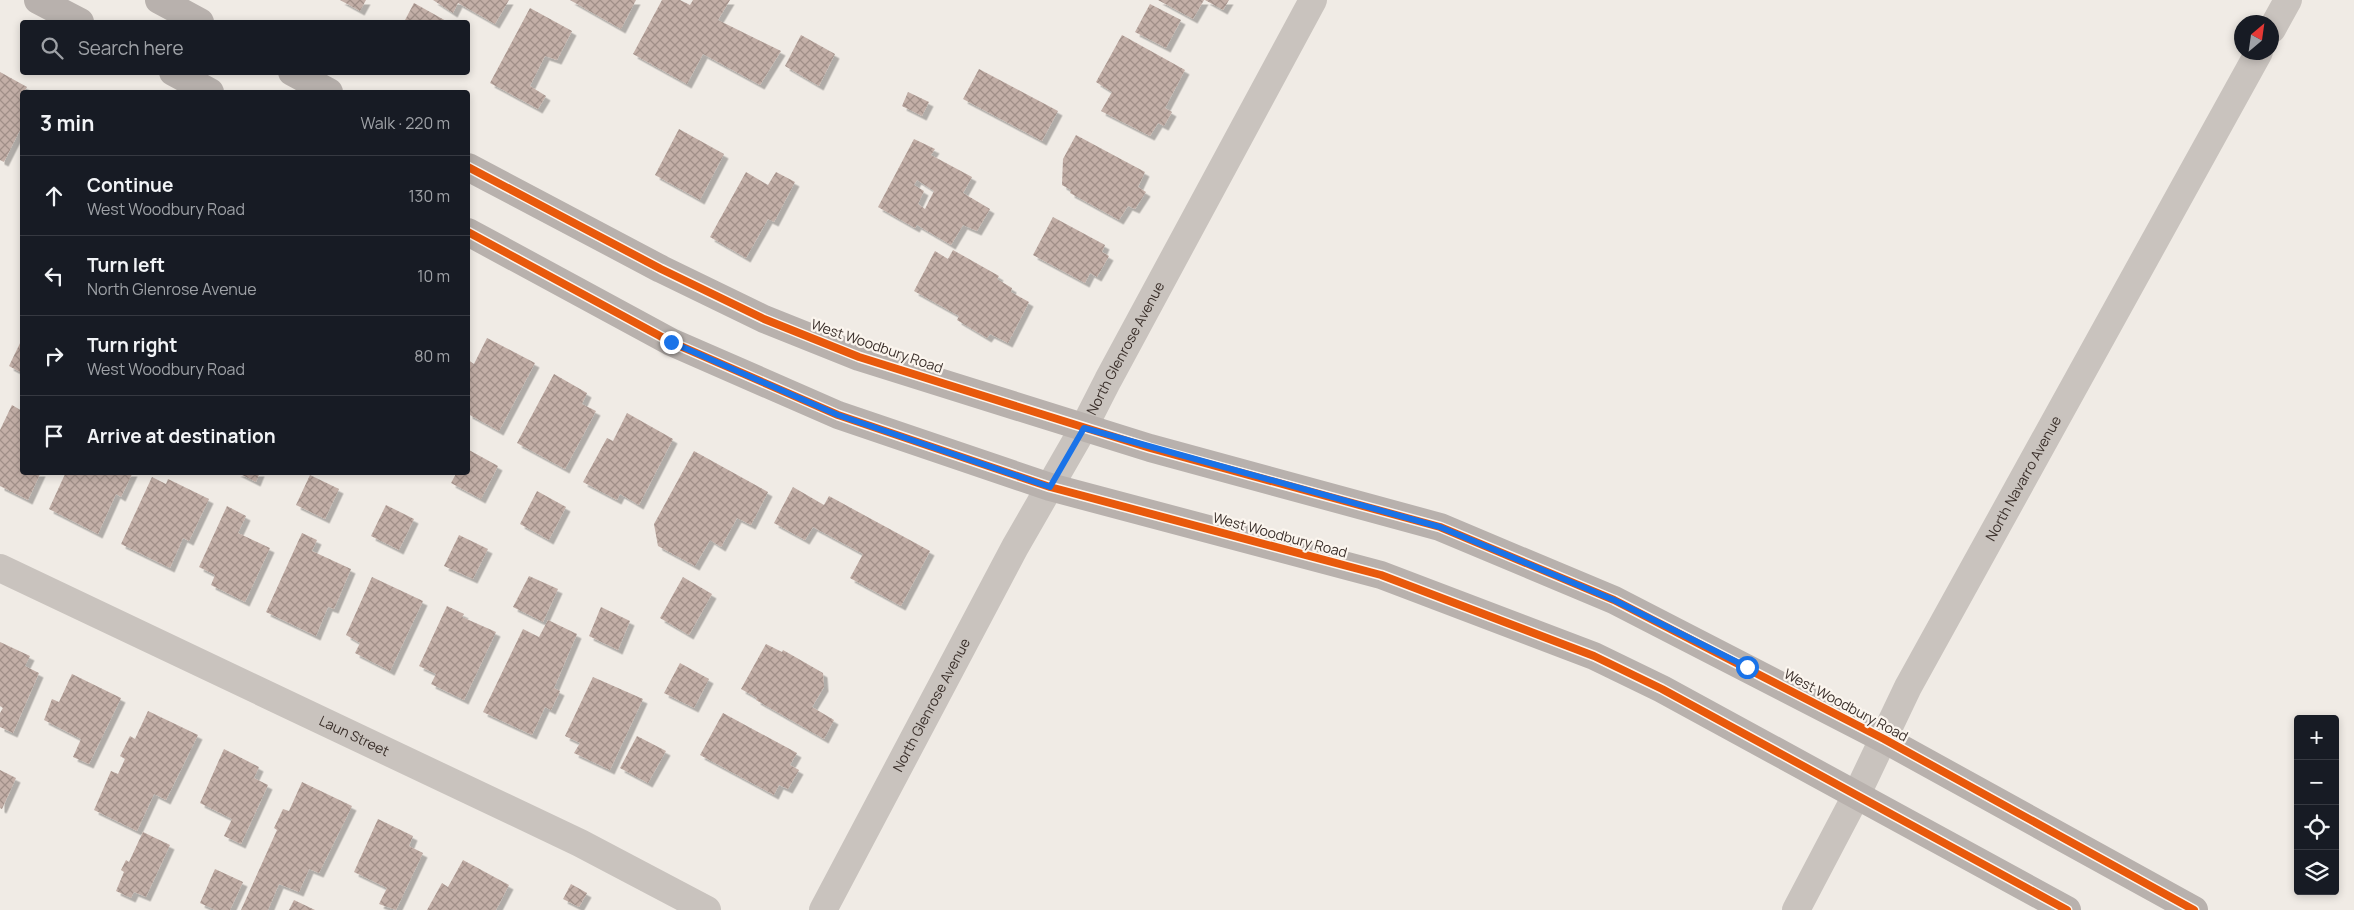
<!DOCTYPE html>
<html lang="en">
<head>
<meta charset="utf-8">
<style>
  :root { --surface:#171b24; --page:#242831; --text:#f1f3f6; --muted:#9ea1a6; --line:#363941 }
  body { margin:0; font-family:Manrope,sans-serif; background:var(--page); color:var(--text) }
  .controls { position:absolute; right:15px; bottom:15px; display:grid; overflow:hidden; border-radius:5px; box-shadow:0 2px 8px #0003 }
  .controls button { width:45px; height:45px; display:grid; place-items:center; padding:0; border:0; border-bottom:1px solid var(--line); background:var(--surface); color:var(--text); font:25px sans-serif }
  .compass { position:absolute; left:2234px; top:15px; width:45px; height:45px; border-radius:50%; background:var(--surface); box-shadow:0 2px 8px #0003; rotate:29deg }
  .stop { position:absolute; width:15px; height:15px; margin:-11px; border:4px solid #1a73e8; border-radius:50%; background:#fff }
  .stop.end { background:#1a73e8; border-color:#fff; box-shadow:0 1px 5px #0008 }
  .list { margin:0; padding:0; list-style:none }
  h2 { display:flex; justify-content:space-between; align-items:center; height:65px; margin:0; padding:0 20px; font-size:21px }
  h2 small { font-size:16px; font-weight:400; color:var(--muted) }
  .list li { display:grid; grid-template-columns:32px 1fr auto; gap:15px; align-items:center; box-sizing:border-box; height:80px; padding:0 20px; border-top:1px solid var(--line) }
  .list b { display:block; font-size:19px; white-space:nowrap }
  .list p { margin:0; font-size:16px; white-space:nowrap; color:var(--muted) }
  .list em { font-size:16px; font-style:normal; color:var(--muted) }
  .icon { flex:none; width:28px; height:28px; fill:none; stroke:currentColor; stroke-width:2; stroke-linecap:round; stroke-linejoin:round }
  .map { position:relative; flex:none; width:2354px; height:910px; overflow:hidden }
  .search { position:absolute; background:var(--surface); box-shadow:0 2px 8px #0003; left:20px; top:20px; width:450px; height:55px; display:flex; align-items:center; gap:12px; box-sizing:border-box; padding:0 18px; border-radius:5px; color:var(--muted); font-size:19px }
  .panel { position:absolute; background:var(--surface); box-shadow:0 2px 8px #0003; left:20px; top:90px; width:450px; height:385px; border-radius:5px }
  .map>svg:first-child { display:block }
  .building { fill:url(#building-cross-hatch); fill-rule:evenodd; filter:url(#shadow) }
  .lines { fill:none; stroke-linecap:round; stroke-linejoin:round }
  .minor { stroke:#c9c3be; stroke-width:28 }
  .primary { stroke:#b8b1ad; stroke-width:28 }
  .cycleway-casing { stroke:#fbf5ee; stroke-width:11 }
  .cycleway { stroke:#e8590c; stroke-width:8 }
  .route { stroke:#1a73e8; stroke-width:6 }
  .labels { text-anchor:middle; stroke-width:4.5; stroke-linejoin:round; paint-order:stroke }
  .street-label { font-size:14px; fill:#3b302b; stroke:#fbf5ee }
</style>
</head>
<body>
<div class="map">
<svg width="2354" height="910" viewBox="0 0 2354 910">
  <defs>
    <pattern id="building-cross-hatch" width="8" height="8" patternUnits="userSpaceOnUse" patternTransform="scale(1.25)"><rect width="8" height="8" fill="#c3afa7"/><path d="M0 0l8 8M0 8l8-8" fill="none" stroke="#a08f88"/></pattern>
    <filter id="shadow"><feDropShadow dx="4.5" dy="4.5" stdDeviation="0" flood-color="#0004"/></filter>
  </defs>
  <rect width="100%" height="100%" fill="#f0ebe5"/>
  <g class="building">
    <path d="M340 0H366L360 11Z"/>
    <path d="M433 0H509L495 24 458 3 453 13Z"/>
    <path d="M570 0H636L621 29Z"/>
    <path d="M662 0H680L690 5 693 0H730L718 20 781 51 760 85 703 54 687 84 633 54Z"/>
    <path d="M1158 0H1204L1193 19Z"/>
    <path d="M1205 0H1229L1223 10Z"/>
    <path d="M414 3 448 22H404Z"/>
    <path d="M1150 4 1181 20 1166 48 1135 32Z"/>
    <path d="M530 8 572 31 557 60 545 56 530 86 546 96 538 109 490 83Z"/>
    <path d="M801 35 835 54 819 86 785 66Z"/>
    <path d="M1122 35 1185 70 1165 108 1172 112 1164 126 1158 123 1150 136 1101 111 1112 92 1096 82Z"/>
    <path d="M979 69 1058 111 1042 141 963 99Z"/>
    <path d="M0 72 27 87 21 96 22 126 4 162 0 160Z"/>
    <path d="M908 92 929 102 922 116 902 106Z"/>
    <path d="M679 129 724 154 700 200 655 175Z"/>
    <path d="M1076 135 1145 172 1138 187 1146 192 1135 209 1128 206 1119 220 1070 193 1071 190 1062 185 1063 159Z"/>
    <path d="M914 139 935 149 931 155 972 177 963 193 990 209 977 231 963 225 951 245 917 225 915 228 878 207ZM917 180 934 191 925 209 918 204 924 191 914 185Z"/>
    <path d="M746 172 768 185 776 172 795 182 774 222 768 219 746 258 710 237Z"/>
    <path d="M1053 217 1105 245 1102 252 1109 256 1097 277 1090 273 1085 283 1033 255Z"/>
    <path d="M953 250 999 276 997 279 1012 288 1011 292 1029 302 1008 343 990 334 987 338 957 320 959 316 914 291 935 251 948 259Z"/>
    <path d="M487 338 535 363 499 431 468 414V360L474 364Z"/>
    <path d="M22 339V373L9 366Z"/>
    <path d="M554 374 587 393 582 404 596 411 565 469 517 443Z"/>
    <path d="M12 405 22 411V426L20 431 22 433V472H41L28 500 0 486V430Z"/>
    <path d="M627 413 673 439 639 505 620 494 617 500 583 482 607 438 613 441Z"/>
    <path d="M469 450 498 466 481 499 451 483 457 472H468Z"/>
    <path d="M694 451 768 492 751 525 737 518 721 547 710 540 695 566 658 546 654 524Z"/>
    <path d="M66 472H133L121 497 116 494 98 534 49 509Z"/>
    <path d="M236 472H260L256 482Z"/>
    <path d="M310 475 339 489 325 519 296 505Z"/>
    <path d="M152 477 166 484 168 479 209 499 189 541 183 538 170 568 121 544Z"/>
    <path d="M793 487 824 505 829 496 930 551 901 606 850 578 863 554 813 527 805 540 774 523Z"/>
    <path d="M537 491 566 507 549 540 520 524Z"/>
    <path d="M386 505 414 519 399 550 371 536Z"/>
    <path d="M227 506 246 516 238 533 270 548 245 602 211 585 215 575 199 567Z"/>
    <path d="M302 533 317 540 312 551 351 569 334 609 328 607 316 636 266 612Z"/>
    <path d="M459 535 488 549 473 579 444 566Z"/>
    <path d="M529 576 558 589 543 622 513 607Z"/>
    <path d="M372 577 423 601 390 671 355 653 360 643 346 635Z"/>
    <path d="M683 577 712 594 689 635 660 618Z"/>
    <path d="M447 606 464 614 462 617 496 632 464 700 431 684 436 674 419 666Z"/>
    <path d="M601 607 630 621 618 650 589 636Z"/>
    <path d="M548 620 577 634 554 688 560 691 551 710 545 707 532 735 483 712 523 629 539 637Z"/>
    <path d="M0 642 30 656 25 666 39 673 13 733 0 727V713L3 708 0 706Z"/>
    <path d="M766 644 782 652 783 650 823 673 824 687 812 707 834 720 824 739 756 700 757 698 741 689Z"/>
    <path d="M680 663 709 679 694 708 664 693Z"/>
    <path d="M72 674 121 698 89 764 73 757 81 739 44 720 52 699 59 702Z"/>
    <path d="M593 677 643 699 610 770 574 753 580 743 565 736Z"/>
    <path d="M148 711 198 735 166 800 154 794 137 831 94 810 111 771 118 774 125 759 120 756 130 736 135 739Z"/>
    <path d="M723 713 797 753 790 765 799 770 788 789 779 785 774 795 700 755Z"/>
    <path d="M637 736 666 751 648 783 620 768Z"/>
    <path d="M224 749 259 767 254 778 268 785 241 844 224 836 232 819 200 803Z"/>
    <path d="M0 770 16 778 2 809 0 808Z"/>
    <path d="M302 782 352 806 319 873 309 869 299 892 279 884 268 910H241L277 830 274 828 283 809 289 811Z"/>
    <path d="M378 819 413 836 409 846 423 853 396 910 379 904 387 888 354 872Z"/>
    <path d="M143 832 170 845 146 897 134 892 131 898 116 891 124 872 121 870 126 860 129 862Z"/>
    <path d="M463 860 509 885 496 910H427L442 883 448 887Z"/>
    <path d="M215 869 243 882 230 910H215L200 903Z"/>
    <path d="M571 884 587 893 579 907 563 899Z"/>
    <path d="M294 900 315 910H289Z"/>
  </g>
  <g class="lines">
    <g class="minor">
      <path d="M2272 29 2288 0"/>
      <path id="s1" d="M0 568 580 843 707 910"/>
      <path id="s2" d="M823 910 1015 547 1084 427 1108 380 1313 0"/>
      <path id="s3" d="M1796 910 1857 794 1908 687 2259 52"/>
    </g>
    <g class="primary">
      <path d="M38 0 80 22"/>
      <path d="M159 0 200 22"/>
      <path d="M173 72 210 92"/>
      <path d="M292 72 329 92"/>
      <path d="M468 167 661 269 764 319 859 357 1150 448 1440 527 1614 600 1884 739 2194 910"/>
      <path d="M468 232 671 342 838 415 1050 487 1381 575 1594 656 1662 689 2067 910"/>
    </g>
    <g class="cycleway-casing">
      <g id="cycleway">
        <path d="M468 167 661 269 764 319 859 357 1150 448 1440 527 1614 600 1884 739 2194 910"/>
        <path d="M468 232 671 342 838 415 1050 487 1381 575 1594 656 1662 689 2067 910"/>
      </g>
    </g>
    <use href="#cycleway" class="cycleway"/>
  </g>
  <g class="lines">
    <path class="route" d="M671 342 838 415 1050 487 1084 428 1440 527 1614 600 1747 667"/>
  </g>
  <g class="labels">
    <g class="street-label">
      <text transform="translate(877 346) rotate(19)" y="5">West Woodbury Road</text>
      <text dy="5" stroke="none"><textPath href="#s2" startOffset="638">North Glenrose Avenue</textPath></text>
      <text dy="5" stroke="none"><textPath href="#s3" startOffset="488">North Navarro Avenue</textPath></text>
      <text transform="translate(1280 535) rotate(15)" y="5">West Woodbury Road</text>
      <text dy="5" stroke="none"><textPath href="#s2" startOffset="232">North Glenrose Avenue</textPath></text>
      <text transform="translate(1846 705) rotate(28)" y="5">West Woodbury Road</text>
      <text dy="5" stroke="none"><textPath href="#s1" startOffset="392">Laun Street</textPath></text>
    </g>
  </g>
</svg>
<div class="controls">
<button>+</button>
<button>−</button>
<button><svg class="icon" aria-label="locate" viewBox="0 0 24 24"><circle cx="12" cy="12" r="6"/><path d="M12 2v4M12 18v4M2 12h4M18 12h4"/></svg></button>
<button><svg class="icon" aria-label="layers" viewBox="0 0 24 24"><path d="M12 4l9 5-9 5-9-5zM3 14l9 5 9-5"/></svg></button>
</div>
<svg class="compass" viewBox="-18 -18 36 36"><path d="M0-13l5 13h-10z" fill="#e53935"/><path d="M0 13l5-13h-10z" fill="#9ea1a6"/></svg>
<div class="stop" style="left:1747px;top:667px"></div>
<div class="stop end" style="left:671px;top:342px"></div>
<div class="search"><svg class="icon" aria-label="search" viewBox="0 0 24 24"><circle cx="10" cy="10" r="6"/><path d="M15 15l6 6"/></svg>Search here</div>
<section class="panel">
<h2>3 min<small>Walk · 220 m</small></h2>
<ul class="list">
<li><svg class="icon" aria-label="ahead" viewBox="0 0 24 24"><path d="M12 20V5M6 11l6-6 6 6"/></svg><div><b>Continue</b><p>West Woodbury Road</p></div><em>130 m</em></li>
<li><svg class="icon" aria-label="left" viewBox="0 0 24 24"><path d="M17 20v-9H6M10 6l-5 5 5 5"/></svg><div><b>Turn left</b><p>North Glenrose Avenue</p></div><em>10 m</em></li>
<li><svg class="icon" aria-label="right" viewBox="0 0 24 24"><path d="M7 20v-9h11M14 6l5 5-5 5"/></svg><div><b>Turn right</b><p>West Woodbury Road</p></div><em>80 m</em></li>
<li><svg class="icon" aria-label="arrive" viewBox="0 0 24 24"><path d="M6 21V4h12l-3 4 3 4H6"/></svg><div><b>Arrive at destination</b></div></li>
</ul>
</section>
</div>
</body>
</html>
